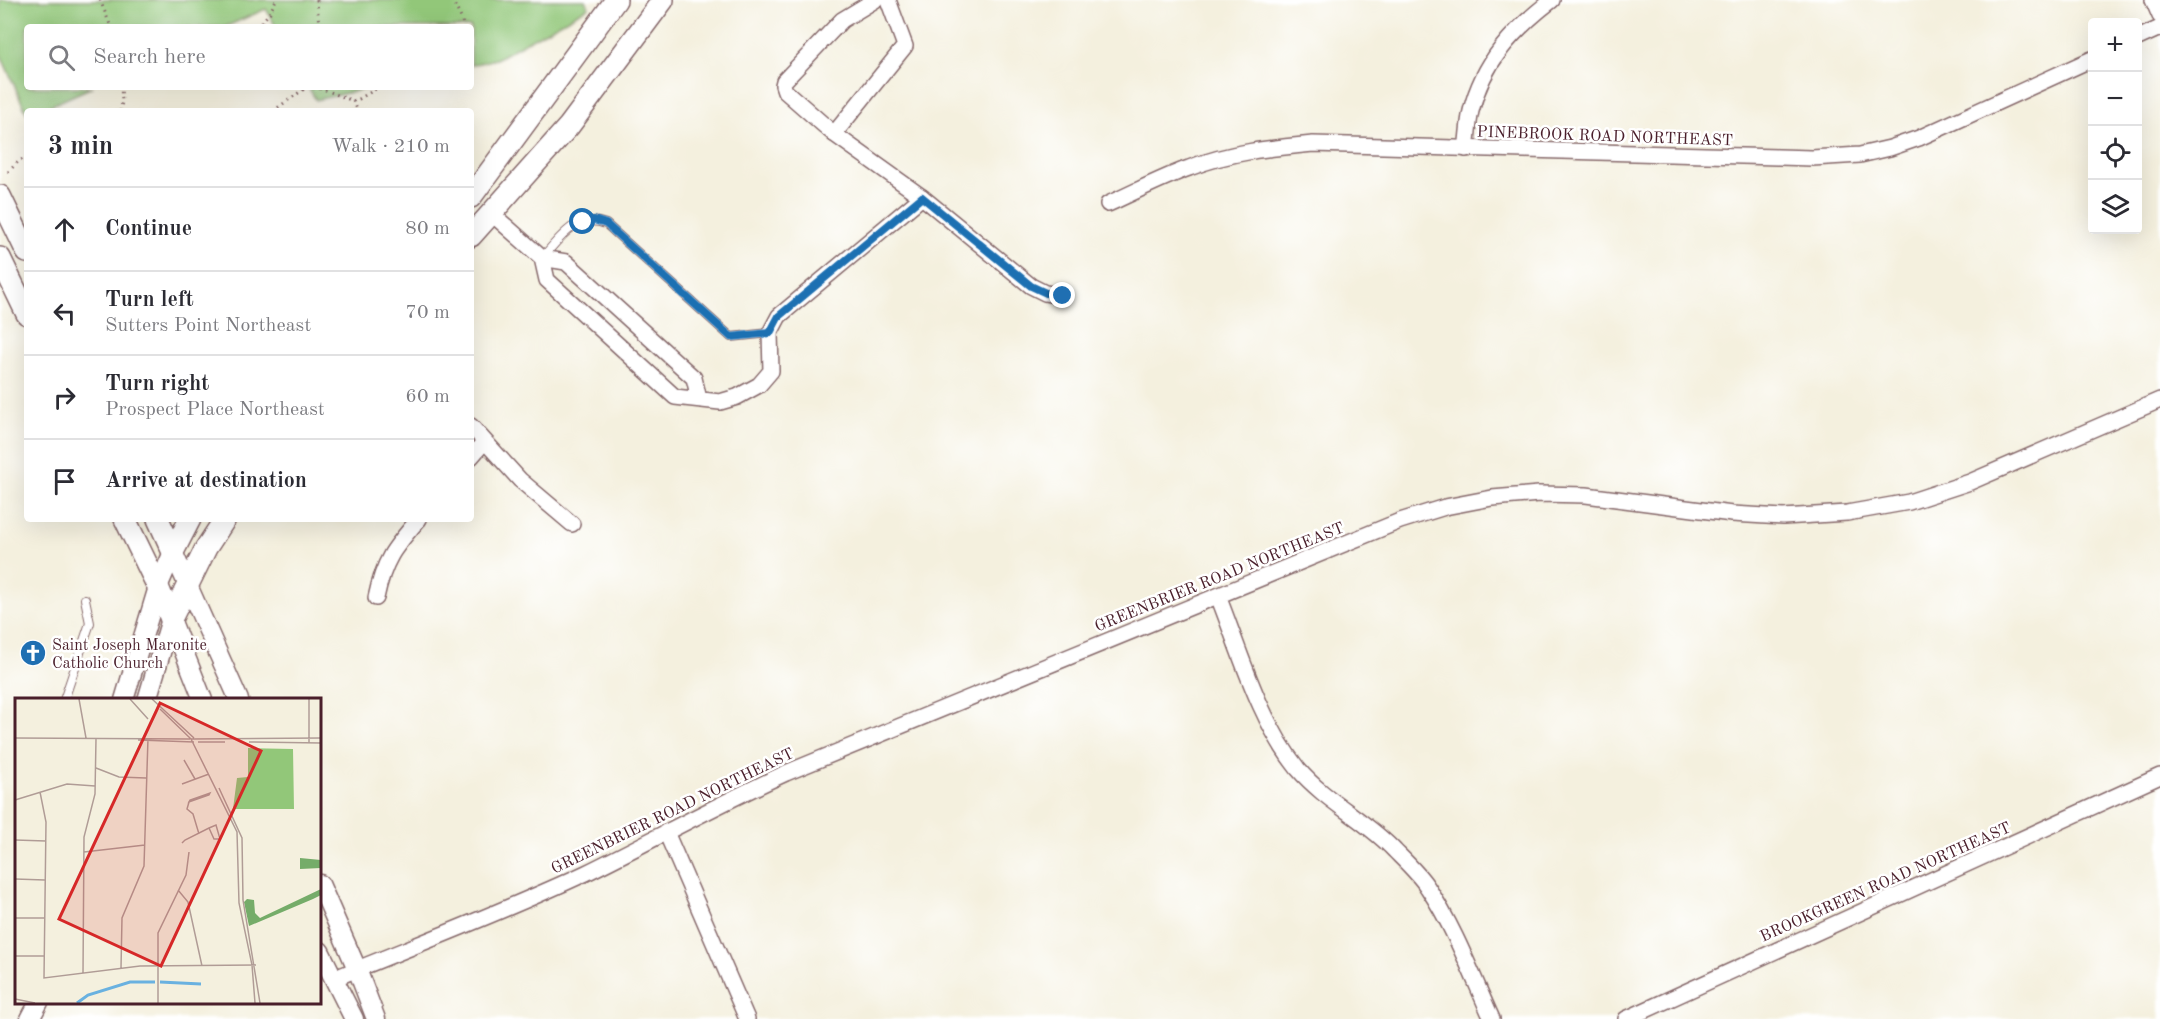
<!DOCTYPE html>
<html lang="en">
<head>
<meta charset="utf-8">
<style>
  :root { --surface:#fff; --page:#f7f7f7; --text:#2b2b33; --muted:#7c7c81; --line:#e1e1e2 }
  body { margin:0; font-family:"Old Standard TT",serif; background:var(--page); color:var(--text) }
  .controls { position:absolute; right:18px; top:18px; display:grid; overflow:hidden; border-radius:6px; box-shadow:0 6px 24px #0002 }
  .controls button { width:54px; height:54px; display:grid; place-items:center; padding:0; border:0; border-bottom:2px solid var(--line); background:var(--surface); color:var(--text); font:30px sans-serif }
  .stop { position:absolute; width:18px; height:18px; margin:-14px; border:4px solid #1f6fb2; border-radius:50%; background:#fff }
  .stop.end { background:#1f6fb2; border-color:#fff; box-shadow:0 2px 6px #0008 }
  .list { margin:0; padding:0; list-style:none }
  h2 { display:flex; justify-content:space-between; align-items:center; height:78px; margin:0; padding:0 24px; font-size:26px }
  h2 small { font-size:20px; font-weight:400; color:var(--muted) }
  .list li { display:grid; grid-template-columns:39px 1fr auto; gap:18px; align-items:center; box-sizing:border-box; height:84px; padding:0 24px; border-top:2px solid var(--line) }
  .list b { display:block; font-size:22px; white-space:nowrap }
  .list p { margin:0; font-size:20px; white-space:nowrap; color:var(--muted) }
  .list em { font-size:20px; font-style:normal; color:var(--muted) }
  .icon { flex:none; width:33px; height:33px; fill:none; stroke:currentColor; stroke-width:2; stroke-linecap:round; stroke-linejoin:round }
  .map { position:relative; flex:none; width:2160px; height:1019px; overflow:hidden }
  .search { position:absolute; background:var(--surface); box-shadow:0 6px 24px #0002; left:24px; top:24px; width:450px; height:66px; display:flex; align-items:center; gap:15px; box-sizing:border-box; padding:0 21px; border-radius:6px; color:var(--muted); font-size:22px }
  .panel { position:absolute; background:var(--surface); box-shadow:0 6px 24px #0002; left:24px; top:108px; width:450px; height:414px; border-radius:6px }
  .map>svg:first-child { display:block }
  .green { fill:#92c779; stroke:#6e7352; stroke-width:1.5 }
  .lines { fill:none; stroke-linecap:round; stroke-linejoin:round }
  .service-casing { stroke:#86686a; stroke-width:10 }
  .minor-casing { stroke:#86686a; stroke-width:18 }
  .tertiary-casing { stroke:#86686a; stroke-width:21 }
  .secondary-casing { stroke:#86686a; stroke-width:24 }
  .path { stroke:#86686a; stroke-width:3; stroke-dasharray:1.5 4.5; stroke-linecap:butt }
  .service { stroke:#fff; stroke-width:8 }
  .minor { stroke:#fff; stroke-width:15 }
  .tertiary { stroke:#fff; stroke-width:18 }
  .secondary { stroke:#fff; stroke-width:21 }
  .route { stroke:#1f6fb2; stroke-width:8 }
  .labels { text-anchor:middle; stroke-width:5; stroke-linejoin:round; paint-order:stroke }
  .street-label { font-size:16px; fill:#4a1f2b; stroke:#fff }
  .poi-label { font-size:16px; fill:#4a1f2b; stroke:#fff; text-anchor:start }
  .inset-river { fill:none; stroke:#69b1e0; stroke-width:3 }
  .inset-road { fill:none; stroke:#b09c96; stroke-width:1.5 }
  .view { fill:#d62828; fill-opacity:0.15; stroke:#d62828; stroke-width:3 }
  .inset-edge { fill:none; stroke:#4a1f2b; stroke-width:3 }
</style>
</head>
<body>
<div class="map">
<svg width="2160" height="1019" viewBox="0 0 2160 1019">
  <rect width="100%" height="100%" fill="#fff"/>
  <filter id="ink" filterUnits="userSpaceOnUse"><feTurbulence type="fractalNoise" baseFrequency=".0167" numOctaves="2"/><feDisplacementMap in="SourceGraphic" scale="12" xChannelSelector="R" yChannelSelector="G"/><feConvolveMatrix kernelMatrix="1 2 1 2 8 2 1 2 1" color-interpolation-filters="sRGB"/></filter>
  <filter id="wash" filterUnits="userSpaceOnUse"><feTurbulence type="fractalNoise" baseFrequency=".008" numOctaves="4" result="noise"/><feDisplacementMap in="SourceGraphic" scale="24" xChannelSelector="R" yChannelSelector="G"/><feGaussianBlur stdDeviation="1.35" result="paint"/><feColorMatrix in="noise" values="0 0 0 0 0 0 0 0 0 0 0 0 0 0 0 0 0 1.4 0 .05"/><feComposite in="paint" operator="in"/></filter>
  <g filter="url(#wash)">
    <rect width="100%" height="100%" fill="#f4f0de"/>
    <g class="green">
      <path d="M0 0H585L589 7 496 59 471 65V27H276L266 9 225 27H27V87H92L39 111H27V114L0 53Z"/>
      <path d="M308 87H374L316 100Z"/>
    </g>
  </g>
  <g filter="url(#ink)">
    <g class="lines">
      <g class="service-casing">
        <g id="service">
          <path d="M542 258C561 237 575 213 606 224L731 337 770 333"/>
          <path d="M64 700 90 623 85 599"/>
        </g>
      </g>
      <g class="minor-casing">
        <g id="minor">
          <path d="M875 0 842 20 784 81 783 85 785 91 834 134 922 197 1031 286 1045 293 1063 296"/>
          <path d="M2153 0 2160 16"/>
          <path d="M2138 38 2160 28"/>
          <path d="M834 134 905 46 888 0"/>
          <path d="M1466 149C1468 137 1468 123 1471 111 1483 62 1513 30 1552 0"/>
          <path d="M1108 204C1135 192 1161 178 1189 168 1229 152 1271 148 1313 144L1812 158 1860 155 1890 148 1919 138 2092 59"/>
          <path d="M491 213 542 258"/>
          <path d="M699 399 694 378 566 262 542 258 547 280 675 397 720 402 737 397 759 385 771 371 770 333 779 316 922 197"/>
          <path d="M471 426 520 480 572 524"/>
          <path d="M471 457 484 442"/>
          <path d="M1218 596C1241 654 1259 720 1298 769 1326 802 1366 820 1395 851 1406 862 1420 875 1428 888 1455 929 1472 975 1492 1019"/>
          <path d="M376 598C384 559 394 548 419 519"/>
          <path d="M666 832 747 1019"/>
          <path d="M333 979C418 944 503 912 586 873 653 840 718 804 786 773L1400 521 1445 507 1492 498 1539 494 1586 495 1732 514 1783 517 1847 513 1909 502 1970 482 2160 400"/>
          <path d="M1626 1019 2160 776"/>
        </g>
      </g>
      <g class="tertiary-casing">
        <g id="tertiary">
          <path d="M173 552 239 700"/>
          <path d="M171 619 203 700"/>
          <path d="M124 700 158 587 173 552"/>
          <path d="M147 700 171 619"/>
          <path d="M320 884 357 969 376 1019"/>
          <path d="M320 951 354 1019"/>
          <path d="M30 1019 39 1002"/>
        </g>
      </g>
      <g class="secondary-casing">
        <g id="secondary">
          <path d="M0 196 27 252"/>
          <path d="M471 197 616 0"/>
          <path d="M471 236 569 126 663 0"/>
          <path d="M0 258 27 314"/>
          <path d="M125 519 158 587 171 619"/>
          <path d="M158 519 173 552"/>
          <path d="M173 552 190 519"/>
          <path d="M171 619 206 548 225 519"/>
        </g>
      </g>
      <g class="path">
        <path d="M100 0 111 27"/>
        <path d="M317 0 319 27"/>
        <path d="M452 0 462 20 463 27"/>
        <path d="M258 27 270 12 276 0"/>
        <path d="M399 87 403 90"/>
        <path d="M353 101 359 99 379 87"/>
        <path d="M120 111 122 102 121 87"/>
        <path d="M273 111 307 87 323 89 353 101 358 111"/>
        <path d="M8 172 19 161 27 157"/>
      </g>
      <use href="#service" class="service"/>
      <use href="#minor" class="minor"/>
      <use href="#tertiary" class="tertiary"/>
      <use href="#secondary" class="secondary"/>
    </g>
  </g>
  <g class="lines" filter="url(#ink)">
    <path class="route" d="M583 222 594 220 606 224 731 337 770 333 779 316 922 197 1031 286 1046 293 1063 296"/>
  </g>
  <defs>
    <g id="church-disc" transform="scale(1.35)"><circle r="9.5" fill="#1f6fb2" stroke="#fff"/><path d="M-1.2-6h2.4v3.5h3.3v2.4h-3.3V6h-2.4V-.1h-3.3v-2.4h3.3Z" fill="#fff"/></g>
  </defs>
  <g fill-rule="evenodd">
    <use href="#church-disc" x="33" y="653"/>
  </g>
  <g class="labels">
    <g class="street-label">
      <text transform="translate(1605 135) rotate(2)" y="6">PINEBROOK ROAD NORTHEAST</text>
      <text transform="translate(1219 576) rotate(-22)" y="6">GREENBRIER ROAD NORTHEAST</text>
      <text transform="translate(672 810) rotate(-26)" y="6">GREENBRIER ROAD NORTHEAST</text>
      <text transform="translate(1885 881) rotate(-24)" y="6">BROOKGREEN ROAD NORTHEAST</text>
    </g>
    <g class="poi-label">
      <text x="52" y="650">Saint Joseph Maronite<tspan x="52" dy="18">Catholic Church</tspan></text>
    </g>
  </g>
  <g transform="translate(15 698)">
    <rect width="306" height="306" fill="#f4f0de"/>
    <path d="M233 50 278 51 279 111H218L222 80 233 79Z" fill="#92c779"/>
    <path d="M285 160 306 162V170L285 171ZM306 191V197L298 201 234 228 229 204 232 201 239 202 240 215 245 220Z" fill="#75ac69"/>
    <path class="inset-river" d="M145 284 186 286M62 305 73 297 115 284H140"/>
    <path class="inset-road" d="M64 1 71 40M115 1 133 21M137 1 179 40M145 11 176 41M0 40 175 41M176 41 222 134 224 205 237 267 240 305M176 41 306 40M123 42 179 44M183 44H210M234 44 306 45M294 45V1M169 62 180 81M81 70 104 79 131 80M167 86 194 76M204 90 227 140 228 202 245 305M25 94 31 124 29 280 125 268 241 267M195 95 194 97 174 104 175 102ZM0 102 52 86 80 88M174 104 172 111 178 116 184 136M0 142 31 143M167 145 170 142 194 130 201 127 205 141H199L194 130M69 154 130 147M0 181 30 182M163 192 173 204 187 268M0 220H30M0 258H30M106 270 107 220 129 168 133 40M68 275 69 139 80 96 81 41M0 301 20 305M143 305V235L171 177 174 154"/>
    <path class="view" d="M145 5 246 53 146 268 44 221Z"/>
    <rect width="306" height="306" class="inset-edge"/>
  </g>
</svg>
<div class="controls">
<button>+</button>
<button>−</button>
<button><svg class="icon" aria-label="locate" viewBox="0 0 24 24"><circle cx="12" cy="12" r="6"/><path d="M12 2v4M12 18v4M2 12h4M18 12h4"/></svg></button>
<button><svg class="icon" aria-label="layers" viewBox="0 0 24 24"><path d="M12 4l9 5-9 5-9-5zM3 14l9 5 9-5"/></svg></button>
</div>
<div class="stop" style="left:583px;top:222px"></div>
<div class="stop end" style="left:1063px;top:296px"></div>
<div class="search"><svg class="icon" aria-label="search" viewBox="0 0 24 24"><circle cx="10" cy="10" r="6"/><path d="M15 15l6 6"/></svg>Search here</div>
<section class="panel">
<h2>3 min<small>Walk · 210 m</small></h2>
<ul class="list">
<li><svg class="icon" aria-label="ahead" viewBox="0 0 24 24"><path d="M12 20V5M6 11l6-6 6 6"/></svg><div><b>Continue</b></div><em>80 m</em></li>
<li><svg class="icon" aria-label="left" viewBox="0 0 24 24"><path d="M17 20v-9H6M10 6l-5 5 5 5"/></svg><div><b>Turn left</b><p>Sutters Point Northeast</p></div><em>70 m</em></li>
<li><svg class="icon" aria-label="right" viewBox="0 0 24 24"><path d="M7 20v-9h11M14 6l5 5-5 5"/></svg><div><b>Turn right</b><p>Prospect Place Northeast</p></div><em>60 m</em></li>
<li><svg class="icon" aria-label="arrive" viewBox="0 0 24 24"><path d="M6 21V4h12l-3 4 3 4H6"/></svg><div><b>Arrive at destination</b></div></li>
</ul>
</section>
</div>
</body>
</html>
